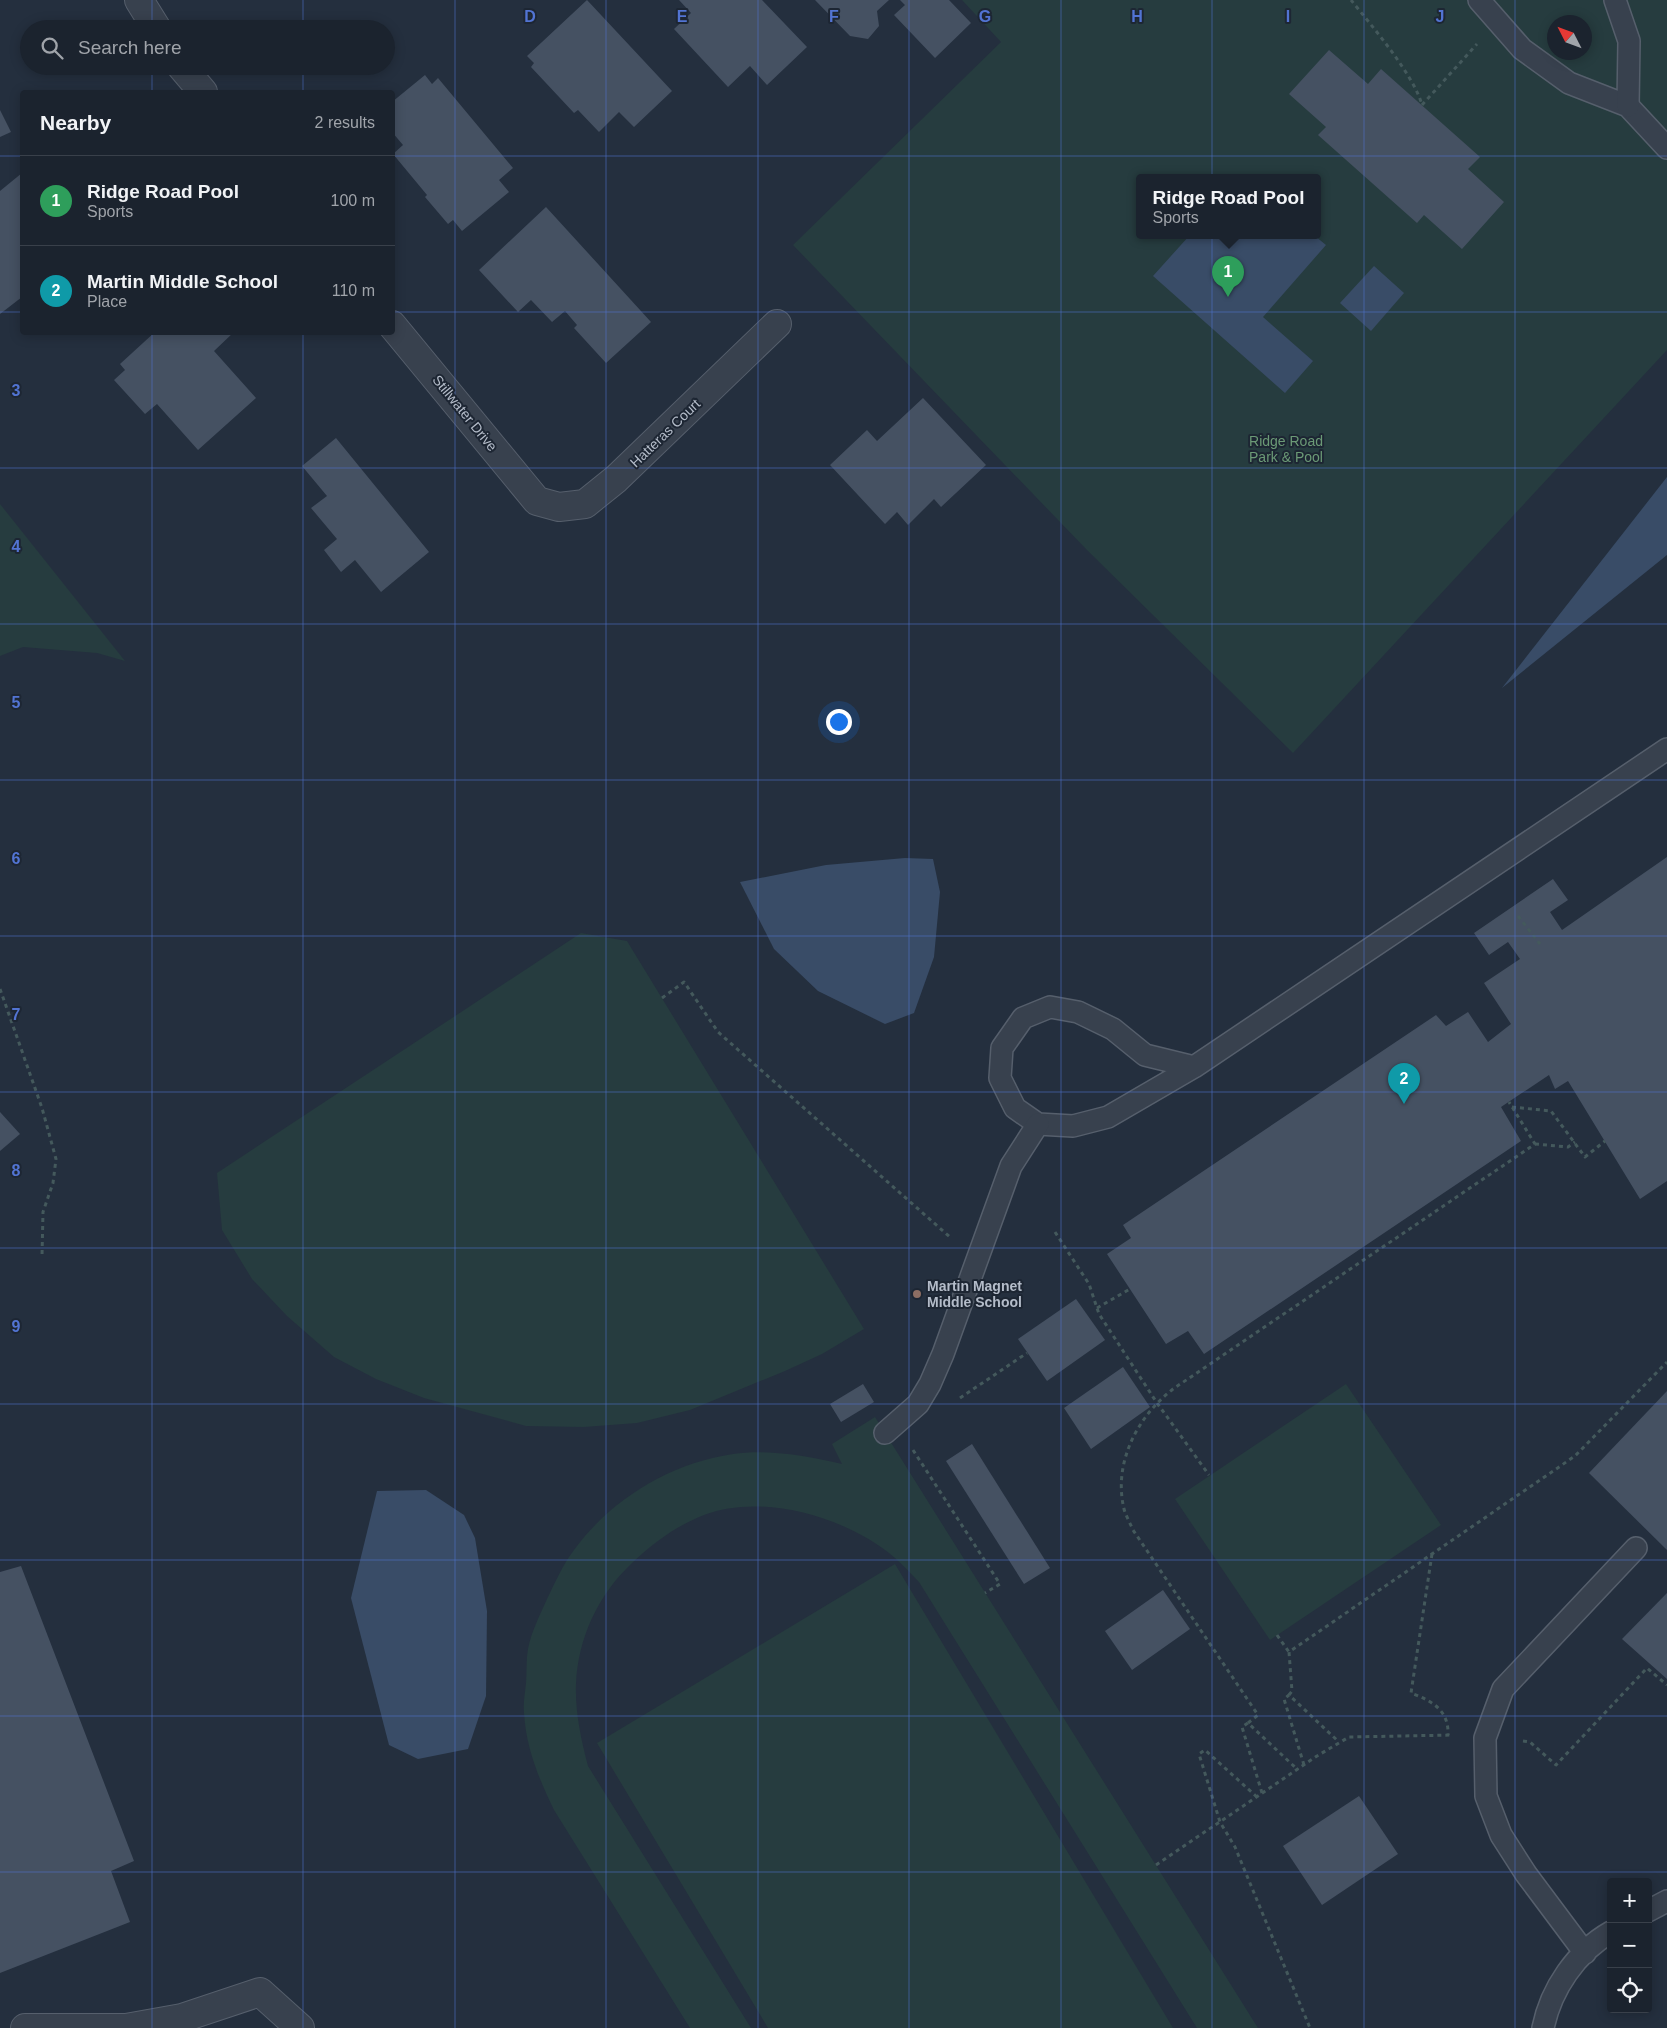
<!DOCTYPE html>
<html lang="en">
<head>
<meta charset="utf-8">
<style>
  :root { --surface:#1b232e; --page:#282f3a; --text:#f1f3f6; --muted:#a0a4aa; --line:#39404a; --accent:#b45309 }
  body { margin:0; font-family:Arial,sans-serif; background:var(--page); color:var(--text) }
  .controls { position:absolute; right:15px; bottom:15px; display:grid; overflow:hidden; border-radius:5px; box-shadow:0 2px 12px #0003 }
  .controls button { width:45px; height:45px; display:grid; place-items:center; padding:0; border:0; border-bottom:1px solid var(--line); background:var(--surface); color:var(--text); font:25px sans-serif }
  .compass { position:absolute; left:1547px; top:15px; width:45px; height:45px; border-radius:50%; background:var(--surface); box-shadow:0 2px 12px #0003; rotate:312deg }
  .you { position:absolute; left:838px; top:721px; width:18px; height:18px; margin:-12px; border:4px solid #fff; border-radius:50%; background:#1a73e8; box-shadow:0 0 0 8px #1a73e833 }
  .badge { display:grid; place-items:center; width:32px; height:32px; border-radius:50%; background:var(--accent); color:#fff; font-size:16px; font-weight:700 }
  .pin { position:absolute; translate:-50% -41px; filter:drop-shadow(0 1px 2px #0008) }
  .pin::after { content:''; position:absolute; top:26px; width:18px; height:15px; background:inherit; clip-path:polygon(0 0,100% 0,50% 100%) }
  .popup { position:absolute; left:1136px; top:174px; width:185px; height:65px; box-sizing:border-box; display:grid; place-content:center; border-radius:5px; background:var(--surface); filter:drop-shadow(0 1px 4px #0005); font-size:16px; white-space:nowrap; color:var(--muted) }
  .popup b { font-size:19px; color:var(--text) }
  .popup::after { content:''; position:absolute; left:50%; top:100%; margin-left:-10px; border:10px solid transparent; border-top-color:var(--surface) }
  .list { margin:0; padding:0; list-style:none }
  h2 { display:flex; justify-content:space-between; align-items:center; height:65px; margin:0; padding:0 20px; font-size:21px }
  h2 small { font-size:16px; font-weight:400; color:var(--muted) }
  .list li { display:grid; grid-template-columns:32px 1fr auto; gap:15px; align-items:center; box-sizing:border-box; height:90px; padding:0 20px; border-top:1px solid var(--line) }
  .list b { display:block; font-size:19px; white-space:nowrap }
  .list p { margin:0; font-size:16px; white-space:nowrap; color:var(--muted) }
  .list em { font-size:16px; font-style:normal; color:var(--muted) }
  .icon { flex:none; width:28px; height:28px; fill:none; stroke:currentColor; stroke-width:2; stroke-linecap:round; stroke-linejoin:round }
  .map { position:relative; flex:none; width:1667px; height:2028px; overflow:hidden }
  .search { position:absolute; background:var(--surface); box-shadow:0 2px 12px #0003; left:20px; top:20px; width:375px; height:55px; display:flex; align-items:center; gap:12px; box-sizing:border-box; padding:0 18px; border-radius:28px; color:var(--muted); font-size:19px }
  .panel { position:absolute; background:var(--surface); box-shadow:0 2px 12px #0003; left:20px; top:90px; width:375px; height:245px; border-radius:5px }
  .map>svg:first-child { display:block }
  .green { fill:#263c3f; fill-rule:evenodd }
  .water { fill:#394c67 }
  .building { fill:#455162 }
  .lines { fill:none; stroke-linecap:round; stroke-linejoin:round }
  .lane-casing { stroke:#565f6c; stroke-width:24 }
  .street-casing { stroke:#565f6c; stroke-width:30 }
  .path { stroke:#44595c; stroke-width:3; stroke-dasharray:4 4; stroke-linecap:butt }
  .lane { stroke:#38414e; stroke-width:21 }
  .street { stroke:#38414e; stroke-width:28 }
  .grid { fill:none; stroke:#5274d3; stroke-width:1; stroke-opacity:0.55 }
  .education-dot { fill:#8d6e63; stroke:#1d2633; stroke-width:2 }
  .labels { text-anchor:middle; stroke-width:4; stroke-linejoin:round; paint-order:stroke }
  .street-label { font-size:14px; fill:#b4bcc9; stroke:#1d2633 }
  .park-label { font-size:14px; fill:#6b9a76; stroke:#1d2633 }
  .poi-label { font-size:14px; font-weight:bold; fill:#b4bcc9; stroke:#1d2633; text-anchor:start }
  .grid-label { font-size:16px; text-anchor:middle; font-weight:bold; fill:#5274d3; stroke:#1d2633; stroke-width:4; stroke-linejoin:round; paint-order:stroke }
</style>
</head>
<body>
<div class="map">
<svg width="1667" height="2028" viewBox="0 0 1667 2028">
  <rect width="100%" height="100%" fill="#242f3e"/>
  <g class="green">
    <path d="M962 0H1667V350L1293 753 1087 550 793 245 1001 42ZM1554 22H1584V52H1554ZM1139 178H1317V236H1139Z"/>
    <path d="M0 504 125 661 97 653 23 647 0 656Z"/>
    <path d="M581 933 627 941 864 1329 822 1354 785 1371 690 1410 637 1423 584 1427 526 1426 424 1398 376 1379 334 1357 287 1316 252 1279 222 1230 217 1173Z"/>
    <path d="M1346 1384 1441 1525 1270 1640 1175 1499Z"/>
    <path d="M875 1417 1258 2028H1197L919 1582C911 1574 904 1566 895 1558 849 1518 763 1492 704 1515 676 1526 653 1543 632 1563 598 1595 578 1638 576 1684 575 1712 581 1739 588 1766L751 2028H690L554 1810C539 1779 526 1748 524 1713 523 1703 525 1693 526 1683 527 1672 526 1660 528 1649 531 1632 540 1615 547 1599 555 1583 563 1564 574 1550 611 1499 671 1463 733 1454 769 1449 807 1456 842 1464L832 1444Z"/>
    <path d="M895 1564 1173 2028H768L597 1743Z"/>
  </g>
  <g class="water">
    <path d="M1189 236H1315L1326 245 1263 317 1313 361 1285 393 1153 276Z"/>
    <path d="M1374 266 1404 293 1371 331 1340 303Z"/>
    <path d="M1667 477V555L1502 688Z"/>
    <path d="M905 858 933 859 940 892 934 957 914 1013 885 1024 818 991 774 949 740 882 826 865Z"/>
    <path d="M426 1490 464 1515 475 1538 487 1611 486 1696 468 1749 418 1759 389 1745 351 1598 377 1491Z"/>
  </g>
  <g class="building">
    <path d="M587 0 672 91 634 127 619 112 599 132 578 110 574 113 531 67 534 63 527 56Z"/>
    <path d="M679 0H762L807 47 767 85 750 66 728 87 674 29 691 13Z"/>
    <path d="M815 0H889L877 11 879 26 868 39 850 36Z"/>
    <path d="M900 0H949L971 23 935 58 894 15 905 5Z"/>
    <path d="M1329 50 1368 84 1381 69 1480 157 1468 169 1504 202 1462 249 1424 215 1417 223 1318 135 1326 127 1289 94Z"/>
    <path d="M425 75 432 84 438 78 513 168 499 180 509 192 462 231 453 220 448 224 425 197 427 195 393 154 403 145 392 132V102Z"/>
    <path d="M0 110 11 132 0 137Z"/>
    <path d="M22 173V297L0 314V191Z"/>
    <path d="M546 207 651 322 606 363 574 328 577 325 565 311 552 322 531 300 518 312 479 270Z"/>
    <path d="M155 332H234L214 351 256 398 198 450 157 404 145 414 114 380 125 370 120 364Z"/>
    <path d="M923 398 986 465 941 507 934 499 908 525 897 512 885 524 830 465 867 430 877 441Z"/>
    <path d="M336 438 429 552 381 592 355 560 341 572 324 550 337 539 311 508 327 496 302 466Z"/>
    <path d="M1667 857V1181L1640 1199 1568 1081 1555 1089 1549 1075 1501 1107 1521 1141 1204 1354 1188 1331 1166 1344 1107 1254 1131 1238 1123 1225 1436 1015 1446 1026 1468 1012 1488 1042 1511 1024 1484 983 1520 959 1508 942 1489 955 1474 933 1553 879 1568 900 1550 912 1562 930Z"/>
    <path d="M0 1112 20 1134 0 1151Z"/>
    <path d="M1076 1299 1105 1340 1047 1381 1018 1339Z"/>
    <path d="M1123 1367 1150 1407 1091 1449 1064 1408Z"/>
    <path d="M863 1384 874 1402 841 1422 830 1404Z"/>
    <path d="M1667 1391V1550L1589 1473Z"/>
    <path d="M972 1444 1050 1568 1024 1584 946 1461Z"/>
    <path d="M21 1566 134 1861 111 1871 130 1922 0 1973V1572Z"/>
    <path d="M1163 1590 1190 1629 1132 1670 1105 1631Z"/>
    <path d="M1667 1593V1679L1622 1639Z"/>
    <path d="M1359 1796 1398 1854 1322 1905 1283 1846Z"/>
  </g>
  <g class="lines">
    <g class="lane-casing">
      <g id="lane">
        <path d="M1479 0 1522 49 1569 83 1628 106 1667 148"/>
        <path d="M1615 0 1629 41 1628 106"/>
        <path d="M1194 1067 1145 1055 1113 1029 1078 1012 1050 1007 1023 1018 1002 1048 1000 1078 1015 1108 1038 1124 1073 1126 1108 1117 1194 1067 1667 749"/>
        <path d="M885 1433 918 1404 930 1384 943 1354 1011 1166 1038 1124"/>
        <path d="M1648 1911 1667 1901"/>
        <path d="M1585 1953 1526 1874 1501 1835 1486 1796 1485 1738 1503 1689 1636 1548"/>
        <path d="M1543 2028C1551 1989 1576 1952 1611 1932"/>
      </g>
    </g>
    <g class="street-casing">
      <g id="street">
        <path d="M139 0 157 29"/>
        <path d="M181 66 203 92"/>
        <path d="M392 325 537 501 559 507 585 504 616 479 777 324"/>
        <path d="M25 2028H126L182 2018 260 1992 300 2028"/>
      </g>
    </g>
    <g class="path">
      <path d="M1351 0C1371 25 1414 75 1422 105"/>
      <path d="M1422 105 1477 44"/>
      <path d="M1518 916 1540 944"/>
      <path d="M0 989 42 1108 56 1159 53 1183 43 1212 42 1256"/>
      <path d="M662 998 684 982 718 1032 951 1238"/>
      <path d="M1512 1107 1551 1111 1585 1157 1605 1141"/>
      <path d="M1535 1144 1568 1147 1575 1142"/>
      <path d="M1055 1232 1089 1284 1099 1314 1157 1403 1209 1475"/>
      <path d="M1097 1308 1130 1289"/>
      <path d="M960 1398 1027 1353"/>
      <path d="M913 1450 1000 1584 985 1593"/>
      <path d="M1432 1554 1411 1693C1432 1701 1449 1710 1448 1735"/>
      <path d="M1277 1635 1289 1652"/>
      <path d="M1289 1695 1292 1691 1289 1652 1575 1456 1667 1362"/>
      <path d="M1248 1723 1258 1715 1133 1530C1130 1523 1126 1516 1124 1509 1113 1463 1137 1417 1173 1389L1535 1144 1509 1102"/>
      <path d="M1523 1741 1530 1742 1556 1765 1647 1668 1667 1685"/>
      <path d="M1304 1765 1284 1699 1289 1695 1339 1742"/>
      <path d="M1262 1793 1242 1727 1248 1723 1298 1770"/>
      <path d="M1257 1797 1205 1750 1199 1754 1220 1822 1235 1847 1310 2028"/>
      <path d="M1156 1865 1317 1756 1349 1737 1453 1735"/>
    </g>
    <use href="#lane" class="lane"/>
    <use href="#street" class="street"/>
  </g>
  <path class="grid" d="M152 0V29M303 0V29M455 0V2028M606 0V2028M758 0V2028M909 0V2028M1061 0V2028M1212 0V2028M1364 0V2028M1515 0V2028M152 66V92M303 66V92M0 156H22M392 156H1667M0 312H22M392 312H1667M152 332V2028M303 332V2028M0 468H1667M0 624H1667M0 780H1667M0 936H1667M0 1092H1667M0 1248H1667M0 1404H1667M0 1560H1667M0 1716H1667M0 1872H1667"/>
  <circle class="education-dot" cx="917" cy="1294" r="5"/>
  <g class="labels">
    <g class="street-label">
      <text transform="translate(465 413) rotate(51)" y="5">Stillwater Drive</text>
      <text transform="translate(665 433) rotate(-44)" y="5">Hatteras Court</text>
    </g>
    <g class="park-label">
      <text x="1286" y="446">Ridge Road<tspan x="1286" dy="16">Park &amp; Pool</tspan></text>
    </g>
    <g class="poi-label">
      <text x="927" y="1291">Martin Magnet<tspan x="927" dy="16">Middle School</tspan></text>
    </g>
  </g>
  <g class="grid-label">
    <text x="530" y="22">D</text>
    <text x="682" y="22">E</text>
    <text x="834" y="22">F</text>
    <text x="985" y="22">G</text>
    <text x="1137" y="22">H</text>
    <text x="1288" y="22">I</text>
    <text x="1440" y="22">J</text>
    <text x="16" y="396">3</text>
    <text x="16" y="552">4</text>
    <text x="16" y="708">5</text>
    <text x="16" y="864">6</text>
    <text x="16" y="1020">7</text>
    <text x="16" y="1176">8</text>
    <text x="16" y="1332">9</text>
  </g>
</svg>
<div class="controls">
<button>+</button>
<button>−</button>
<button><svg class="icon" aria-label="locate" viewBox="0 0 24 24"><circle cx="12" cy="12" r="6"/><path d="M12 2v4M12 18v4M2 12h4M18 12h4"/></svg></button>
</div>
<svg class="compass" viewBox="-18 -18 36 36"><path d="M0-13l5 13h-10z" fill="#e53935"/><path d="M0 13l5-13h-10z" fill="#a0a4aa"/></svg>
<div class="you"></div>
<div class="pin badge" style="left:1228px;top:297px;background:#2e9e5b">1</div>
<div class="popup"><b>Ridge Road Pool</b>Sports</div>
<div class="pin badge" style="left:1404px;top:1104px;background:#0f9aa8">2</div>
<div class="search"><svg class="icon" aria-label="search" viewBox="0 0 24 24"><circle cx="10" cy="10" r="6"/><path d="M15 15l6 6"/></svg>Search here</div>
<section class="panel">
<h2>Nearby<small>2 results</small></h2>
<ul class="list">
<li><span class="badge" style="background:#2e9e5b">1</span><div><b>Ridge Road Pool</b><p>Sports</p></div><em>100 m</em></li>
<li><span class="badge" style="background:#0f9aa8">2</span><div><b>Martin Middle School</b><p>Place</p></div><em>110 m</em></li>
</ul>
</section>
</div>
</body>
</html>
